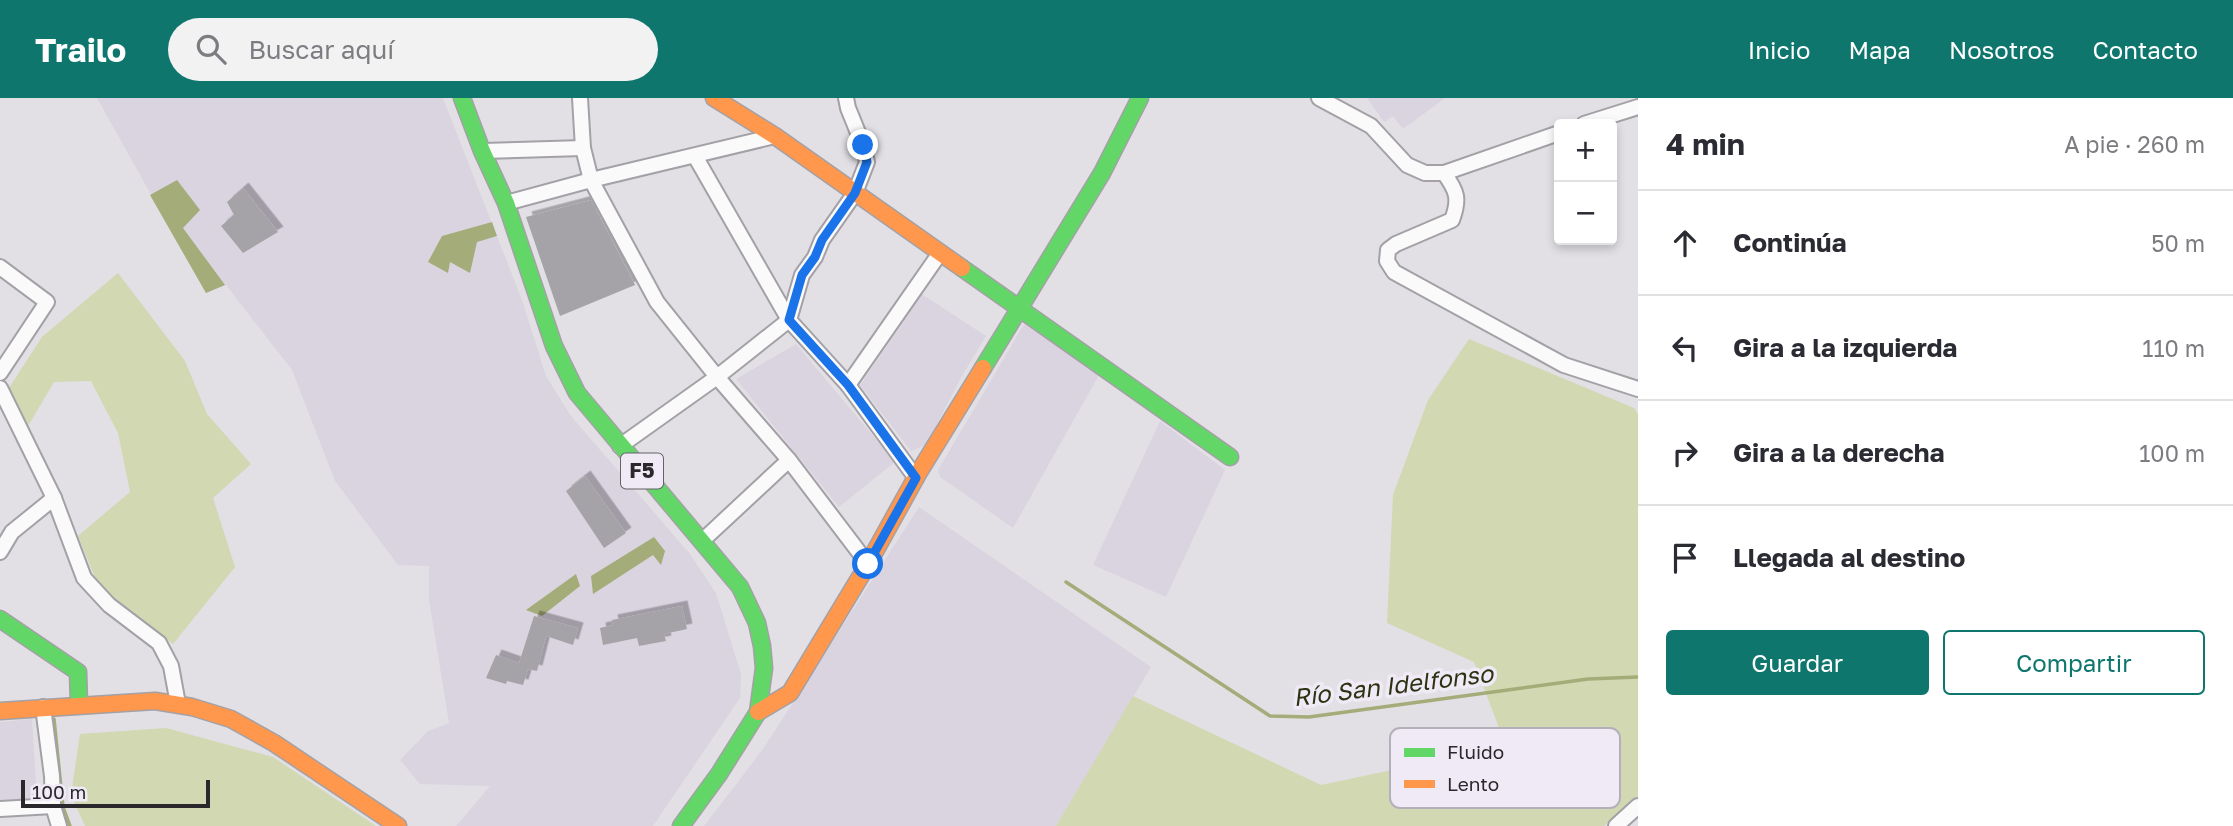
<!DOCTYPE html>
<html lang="es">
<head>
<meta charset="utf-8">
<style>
  :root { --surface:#fff; --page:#f2f2f3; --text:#2b2b33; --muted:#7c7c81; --line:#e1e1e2; --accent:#0f766e }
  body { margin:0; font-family:"Golos Text",sans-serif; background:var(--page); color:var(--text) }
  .controls { position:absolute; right:21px; top:21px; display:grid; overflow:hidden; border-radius:7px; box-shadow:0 4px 10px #0003 }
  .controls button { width:63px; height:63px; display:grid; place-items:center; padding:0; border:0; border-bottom:2px solid var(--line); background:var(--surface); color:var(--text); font:35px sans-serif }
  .scale { position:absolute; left:21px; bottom:18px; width:189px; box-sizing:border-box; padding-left:7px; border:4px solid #2a282c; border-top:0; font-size:19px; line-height:24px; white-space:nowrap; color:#2a282c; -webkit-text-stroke:5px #efeaf5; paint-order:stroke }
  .stop { position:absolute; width:21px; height:21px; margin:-16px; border:5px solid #1a73e8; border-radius:50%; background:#fff }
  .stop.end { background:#1a73e8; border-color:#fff; box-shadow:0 2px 7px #0008 }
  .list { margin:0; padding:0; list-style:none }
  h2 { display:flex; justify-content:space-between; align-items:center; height:91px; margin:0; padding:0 28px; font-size:30px }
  h2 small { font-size:23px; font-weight:400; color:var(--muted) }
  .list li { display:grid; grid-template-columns:46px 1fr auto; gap:21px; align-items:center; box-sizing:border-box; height:105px; padding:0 28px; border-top:2px solid var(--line) }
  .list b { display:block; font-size:26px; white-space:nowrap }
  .list em { font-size:23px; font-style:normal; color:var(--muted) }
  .actions { display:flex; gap:14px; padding:21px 28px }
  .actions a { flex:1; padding:16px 0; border:2px solid var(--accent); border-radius:7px; text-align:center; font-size:24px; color:var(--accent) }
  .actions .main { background:var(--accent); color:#fff }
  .icon { flex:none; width:38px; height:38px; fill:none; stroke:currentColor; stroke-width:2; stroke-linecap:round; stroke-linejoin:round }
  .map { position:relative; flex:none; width:1638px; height:728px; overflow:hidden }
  header { display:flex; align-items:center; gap:42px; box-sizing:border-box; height:98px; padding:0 35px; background:var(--accent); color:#fff }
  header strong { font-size:33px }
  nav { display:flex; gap:38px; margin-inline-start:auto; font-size:24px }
  .search { width:490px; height:63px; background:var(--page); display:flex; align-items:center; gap:18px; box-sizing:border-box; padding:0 24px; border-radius:38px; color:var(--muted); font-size:26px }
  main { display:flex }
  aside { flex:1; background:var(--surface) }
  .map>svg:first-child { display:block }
  .built { fill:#dad4e0 }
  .green { fill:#d1d8b2 }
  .water { fill:#a4ac79 }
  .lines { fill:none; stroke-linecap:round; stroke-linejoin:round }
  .stream { stroke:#a4ac79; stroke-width:3.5 }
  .building { fill:#a5a3a7; filter:url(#shadow) }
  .street-casing { stroke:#a3a1a6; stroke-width:18 }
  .fast-casing { stroke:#a3a1a6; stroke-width:19 }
  .slow-casing { stroke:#a3a1a6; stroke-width:19 }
  .street { stroke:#fbfafb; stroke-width:14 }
  .fast { stroke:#63d668; stroke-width:16 }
  .slow { stroke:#ff974d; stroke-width:16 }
  .route { stroke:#1a73e8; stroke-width:9 }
  .labels { text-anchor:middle; stroke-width:7; stroke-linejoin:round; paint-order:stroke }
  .shield { fill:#efeaf5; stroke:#656268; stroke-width:2 }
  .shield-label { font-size:21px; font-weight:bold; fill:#2a282c }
  .water-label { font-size:24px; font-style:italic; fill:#2d3312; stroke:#efeaf5 }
  .key { fill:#efeaf5; stroke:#b4b0b9; stroke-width:2 }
  .key-label { font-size:19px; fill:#2a282c }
</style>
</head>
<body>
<header>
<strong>Trailo</strong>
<div class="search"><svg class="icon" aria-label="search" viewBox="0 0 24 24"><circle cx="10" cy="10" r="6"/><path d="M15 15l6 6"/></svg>Buscar aquí</div>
<nav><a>Inicio</a><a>Mapa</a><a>Nosotros</a><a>Contacto</a></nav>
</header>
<main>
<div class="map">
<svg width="1638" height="728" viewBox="0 0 1638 728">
  <defs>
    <filter id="shadow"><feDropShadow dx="5.5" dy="-5.5" stdDeviation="0" flood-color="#0004"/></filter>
  </defs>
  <rect width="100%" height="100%" fill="#e2e0e5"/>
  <g class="built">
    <path d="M97 0H443L522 202 546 278 571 318 690 456 716 495 741 576 740 600 653 728H456L490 688 420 686 400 662 428 633 449 625 429 502V468L398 467 335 383 292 272 226 187 206 195Z"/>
    <path d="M1367 0H1445L1403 31 1393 18 1384 24Z"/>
    <path d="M920 195 986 238 962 278 926 347 911 353 860 287 903 225Z"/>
    <path d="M1024 226 1099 277 1013 430 940 379 938 372Z"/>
    <path d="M796 246 895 364 839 409 736 281Z"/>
    <path d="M1160 323 1225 372 1166 499 1093 467Z"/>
    <path d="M919 409 1151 569 1056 728H704L763 651Z"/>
    <path d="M32 621 37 700 0 703V624Z"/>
  </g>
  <g class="green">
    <path d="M118 175 185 263 207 316 251 366 213 400 235 469 173 546 98 487 78 438 130 394 118 335 91 283 54 284 28 328 9 290 42 239Z"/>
    <path d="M1469 241 1634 310 1638 316V699L1604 728H1056L1133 598 1321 687 1506 648 1474 564 1387 525 1393 397 1428 302Z"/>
    <path d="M166 630 273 659 376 728H85L71 697 80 636Z"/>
  </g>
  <g class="water">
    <path d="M177 82 200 112 183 130 225 187 206 195 150 97Z"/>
    <path d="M492 124 497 138 477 144 470 175 450 164 448 175 428 164 442 138Z"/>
    <path d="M654 439 665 453 661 467 653 457 593 496 591 478Z"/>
    <path d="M576 476 580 488 542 518 526 512Z"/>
  </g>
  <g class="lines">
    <g class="stream">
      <path d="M1066 484 1270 618 1309 619 1588 581 1638 579"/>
      <path d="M54 621 63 709 70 728"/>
    </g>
  </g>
  <g class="building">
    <path d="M243 90 278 134 243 155 221 128 234 117 227 104Z"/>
    <path d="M591 102 635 187 560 218 526 119Z"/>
    <path d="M585 378 626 435 604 450 566 393Z"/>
    <path d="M682 508 687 531 664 536 666 543 639 548 637 540 603 547 600 530 613 527 612 522Z"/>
    <path d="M534 518 578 530 573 547 546 538 537 573 528 571 523 587 507 583 506 586 486 580 496 557 519 565Z"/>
  </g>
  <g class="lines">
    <g class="street-casing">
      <g id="street">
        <path d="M580 0 583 50 591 82 657 204 717 279 789 362 868 466"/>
        <path d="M1319 0 1371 28 1407 67 1425 75H1444L1559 35"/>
        <path d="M1584 26 1638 9"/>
        <path d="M482 53 583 50"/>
        <path d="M695 58 789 222 848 287 916 380"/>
        <path d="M1444 75C1457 93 1460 101 1452 122L1396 146 1388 152 1387 163 1394 174 1564 267 1638 291"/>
        <path d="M506 105 591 82 775 38"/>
        <path d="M0 169 47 204 0 275"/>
        <path d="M848 287 940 155"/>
        <path d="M0 290 54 400 84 480 109 507 159 545 171 568 178 606"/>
        <path d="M620 348 717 279 789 222 802 177 815 159 822 142 855 95 867 64 863 47 848 10 846 0"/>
        <path d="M702 443 789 362"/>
        <path d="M0 454 12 434 54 400"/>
        <path d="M43 609 52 678 53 708 59 728"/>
        <path d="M0 711 53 708"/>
        <path d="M1616 728 1638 708"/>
      </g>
    </g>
    <g class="fast-casing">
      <g id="fast">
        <path d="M462 0 482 53 506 105 554 248 577 295 740 489 757 525 762 548 764 570 758 614 719 676 681 728"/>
        <path d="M962 170 1230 359"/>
        <path d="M983 270 1102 75 1140 0"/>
        <path d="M0 521 78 574 79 607"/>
      </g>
    </g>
    <g class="slow-casing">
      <g id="slow">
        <path d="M714 0 775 38 962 170"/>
        <path d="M0 613 155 603 192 609 231 621 274 645 398 728"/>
        <path d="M758 614 790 595 868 466 919 374 983 270"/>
      </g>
    </g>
    <use href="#street" class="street"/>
    <use href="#fast" class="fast"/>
    <use href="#slow" class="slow"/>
  </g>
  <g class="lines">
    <path class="route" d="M863 47 867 64 855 95 822 142 815 159 802 177 789 222 848 287 916 380 868 466"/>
  </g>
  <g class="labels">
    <rect class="shield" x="621" y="355.5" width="42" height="35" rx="5"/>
    <g class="shield-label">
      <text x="642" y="380">F5</text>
    </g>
    <g class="water-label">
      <text transform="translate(1393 588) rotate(-7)" y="8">Río San Idelfonso</text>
    </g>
  </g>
  <rect x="1390" y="630" width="230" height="80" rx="10" class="key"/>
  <rect x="1404" y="650" width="31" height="9" fill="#63d668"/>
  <rect x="1404" y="682" width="31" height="8" fill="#ff974d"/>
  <g class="key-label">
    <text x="1447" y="661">Fluido</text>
    <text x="1447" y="693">Lento</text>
  </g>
</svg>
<div class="controls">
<button>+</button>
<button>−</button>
</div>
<div class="scale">100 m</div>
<div class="stop" style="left:868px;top:466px"></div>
<div class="stop end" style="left:863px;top:47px"></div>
</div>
<aside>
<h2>4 min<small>A pie · 260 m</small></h2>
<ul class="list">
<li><svg class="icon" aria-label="ahead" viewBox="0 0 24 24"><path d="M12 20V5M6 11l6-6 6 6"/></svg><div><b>Continúa</b></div><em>50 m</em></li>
<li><svg class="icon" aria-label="left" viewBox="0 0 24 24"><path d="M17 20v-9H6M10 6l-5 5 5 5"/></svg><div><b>Gira a la izquierda</b></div><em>110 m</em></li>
<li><svg class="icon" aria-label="right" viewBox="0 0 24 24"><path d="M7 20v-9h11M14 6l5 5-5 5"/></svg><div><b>Gira a la derecha</b></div><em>100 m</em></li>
<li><svg class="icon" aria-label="arrive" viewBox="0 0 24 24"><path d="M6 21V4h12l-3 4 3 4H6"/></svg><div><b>Llegada al destino</b></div></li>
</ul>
<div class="actions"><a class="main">Guardar</a><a>Compartir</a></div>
</aside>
</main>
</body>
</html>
